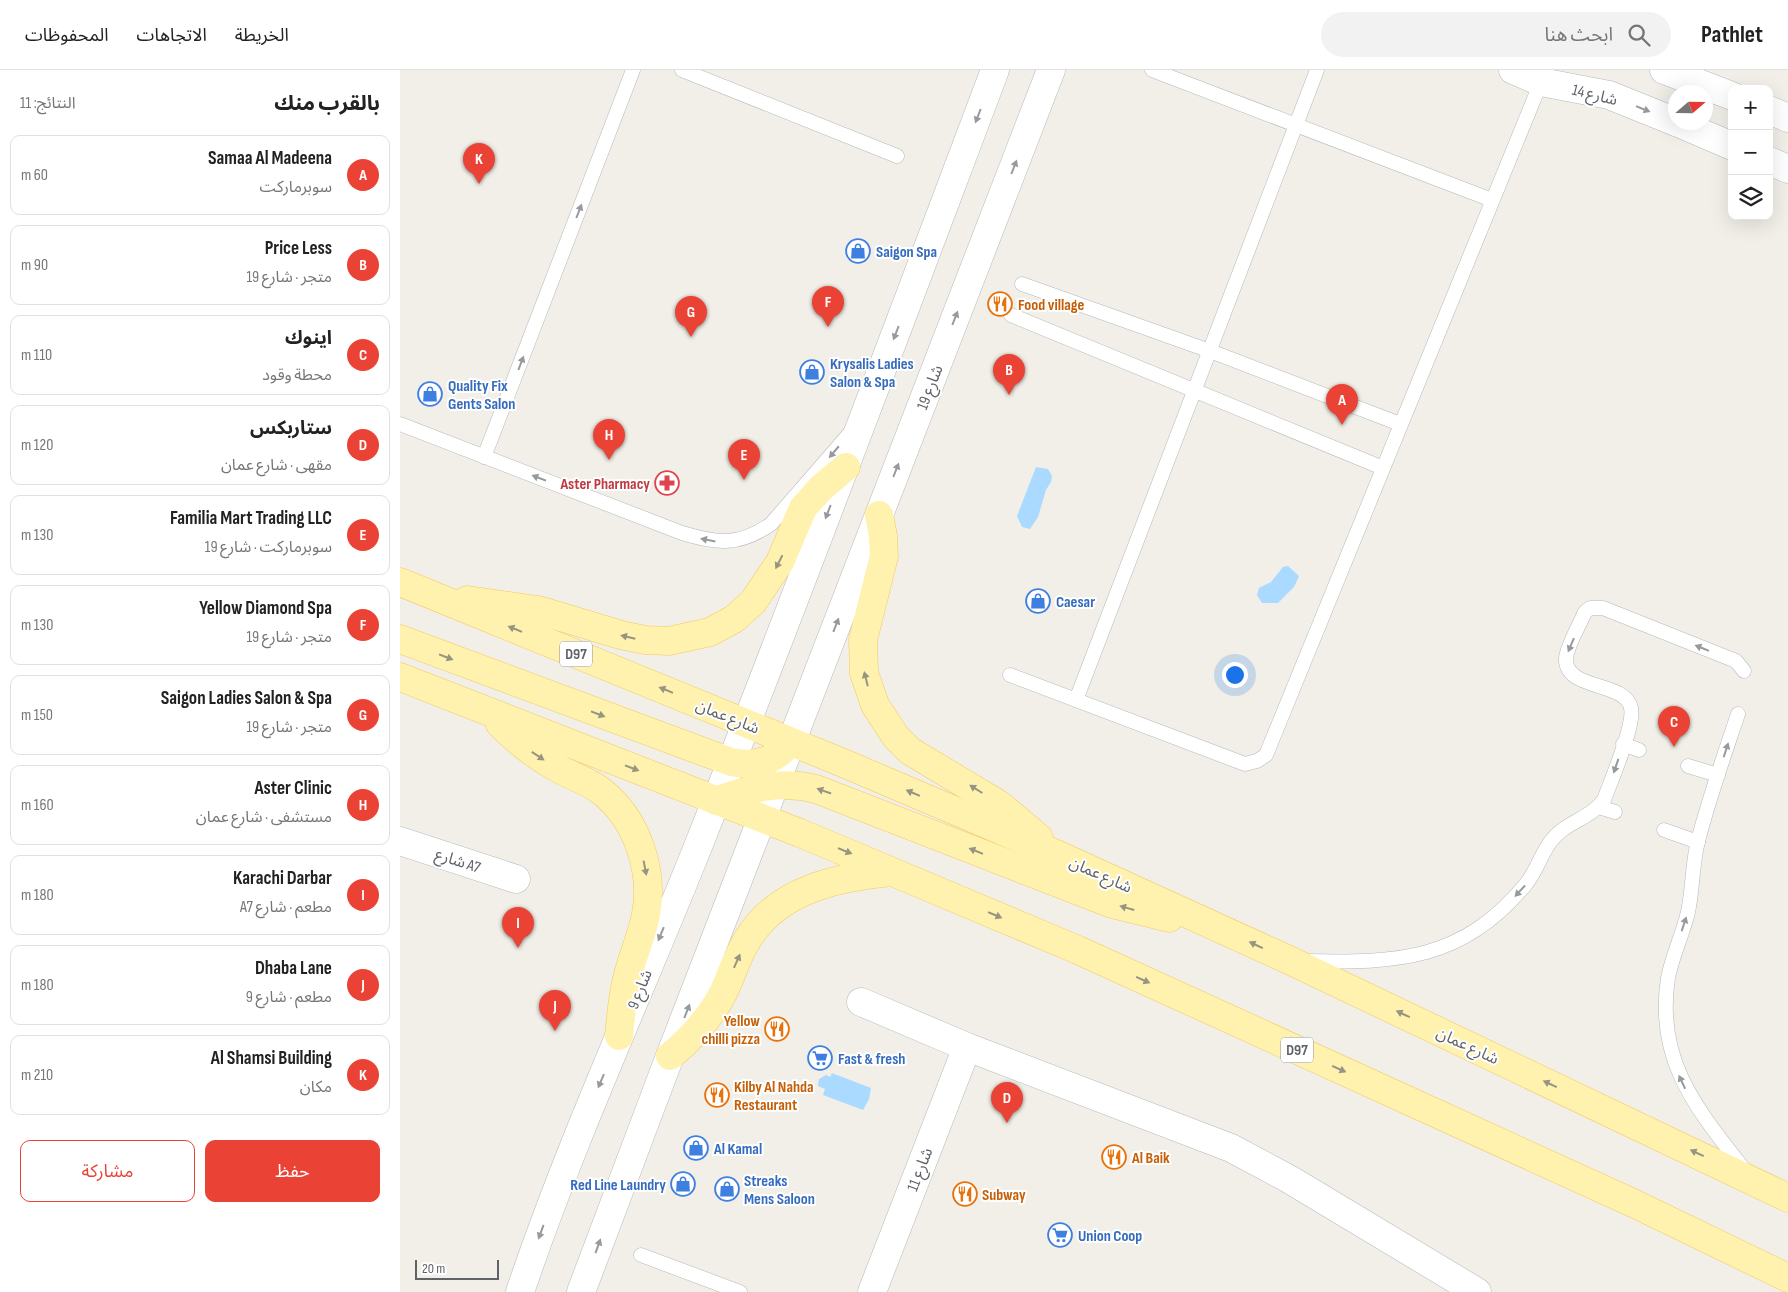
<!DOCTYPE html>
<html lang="ar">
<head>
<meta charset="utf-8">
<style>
  :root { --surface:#fff; --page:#f2f2f2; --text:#222; --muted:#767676; --line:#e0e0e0; --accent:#ea4335 }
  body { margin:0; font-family:"Sofia Sans Condensed","Noto Sans Arabic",sans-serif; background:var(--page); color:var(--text); direction:rtl }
  .controls { position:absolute; right:15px; top:15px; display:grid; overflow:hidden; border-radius:10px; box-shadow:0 5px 20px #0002 }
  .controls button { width:45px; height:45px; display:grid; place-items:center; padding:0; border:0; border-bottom:1px solid var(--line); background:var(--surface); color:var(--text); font:25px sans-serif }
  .compass { position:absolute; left:1268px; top:15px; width:45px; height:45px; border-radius:50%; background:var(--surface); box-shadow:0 5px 20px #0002; rotate:70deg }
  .scale { position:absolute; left:15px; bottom:12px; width:84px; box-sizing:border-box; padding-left:5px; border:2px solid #5f6368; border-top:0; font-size:14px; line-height:18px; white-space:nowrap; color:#5f6368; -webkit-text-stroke:4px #fff; paint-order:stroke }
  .you { position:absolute; left:834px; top:604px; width:18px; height:18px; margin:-12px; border:4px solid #fff; border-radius:50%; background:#1a73e8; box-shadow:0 0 0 8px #1a73e833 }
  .badge { display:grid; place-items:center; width:32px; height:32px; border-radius:50%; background:var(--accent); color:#fff; font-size:16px; font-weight:700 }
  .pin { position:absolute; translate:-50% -41px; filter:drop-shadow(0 1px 2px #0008) }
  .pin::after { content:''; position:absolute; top:26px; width:18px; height:15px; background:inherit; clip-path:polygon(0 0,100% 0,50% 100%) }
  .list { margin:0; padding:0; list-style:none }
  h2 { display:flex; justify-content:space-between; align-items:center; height:65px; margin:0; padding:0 20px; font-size:21px }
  h2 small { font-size:16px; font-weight:400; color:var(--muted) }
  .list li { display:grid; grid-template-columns:32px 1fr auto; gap:15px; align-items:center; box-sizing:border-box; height:80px; margin:0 10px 10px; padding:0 10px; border:1px solid var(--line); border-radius:10px }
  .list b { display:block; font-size:19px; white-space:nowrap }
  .list p { margin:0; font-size:16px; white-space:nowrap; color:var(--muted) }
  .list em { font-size:16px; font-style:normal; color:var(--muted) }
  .actions { display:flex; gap:10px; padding:15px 20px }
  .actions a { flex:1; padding:11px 0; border:1px solid var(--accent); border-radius:10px; text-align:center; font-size:18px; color:var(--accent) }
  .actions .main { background:var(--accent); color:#fff }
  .icon { flex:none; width:28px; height:28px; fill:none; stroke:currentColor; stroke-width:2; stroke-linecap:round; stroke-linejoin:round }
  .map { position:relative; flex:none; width:1388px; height:1222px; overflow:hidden; direction:ltr }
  header { display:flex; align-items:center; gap:30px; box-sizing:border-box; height:70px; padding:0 25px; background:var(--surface); border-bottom:1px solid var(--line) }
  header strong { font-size:24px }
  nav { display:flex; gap:28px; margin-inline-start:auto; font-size:18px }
  .search { width:350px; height:45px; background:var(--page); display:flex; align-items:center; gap:12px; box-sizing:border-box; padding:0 18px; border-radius:28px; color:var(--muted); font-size:19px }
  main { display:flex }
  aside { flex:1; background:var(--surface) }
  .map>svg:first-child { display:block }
  .water { fill:#aadaff }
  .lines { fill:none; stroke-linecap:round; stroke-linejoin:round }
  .service-casing { stroke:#b5b8bc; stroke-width:15 }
  .minor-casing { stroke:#b5b8bc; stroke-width:29 }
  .tertiary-casing { stroke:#b5b8bc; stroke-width:29 }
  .primary-casing { stroke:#f2c960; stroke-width:29 }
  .service { stroke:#fff; stroke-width:14 }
  .minor { stroke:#fff; stroke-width:28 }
  .tertiary { stroke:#fff; stroke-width:28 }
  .primary { stroke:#fff2af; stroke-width:28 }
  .oneway { fill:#979a9d }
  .oneway2 { fill:#979581 }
  .labels { text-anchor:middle; stroke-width:4; stroke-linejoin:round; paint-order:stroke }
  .shield { fill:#fff; stroke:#8f9295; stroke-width:1 }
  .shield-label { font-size:15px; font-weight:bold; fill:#5f6368 }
  .street-label { font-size:16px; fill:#5f6368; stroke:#fff }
  .shop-label { font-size:16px; font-weight:bold; fill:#366cbe; stroke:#fff; text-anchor:start }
  .food-label { font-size:16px; font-weight:bold; fill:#c56008; stroke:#fff; text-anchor:start }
  .health-label { font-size:16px; font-weight:bold; fill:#be3a42; stroke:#fff; text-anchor:end }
</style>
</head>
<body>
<header>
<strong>Pathlet</strong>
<div class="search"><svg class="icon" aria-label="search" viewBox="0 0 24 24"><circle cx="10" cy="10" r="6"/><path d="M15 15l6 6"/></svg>ابحث هنا</div>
<nav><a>الخريطة</a><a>الاتجاهات</a><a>المحفوظات</a></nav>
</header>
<main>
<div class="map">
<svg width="1388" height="1222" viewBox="0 0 1388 1222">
  <rect width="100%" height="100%" fill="#f1efe8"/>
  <g class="water">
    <path d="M636 397 648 399 652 406 651 412 646 420 638 447 630 459 622 457 617 446Z"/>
    <path d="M888 496 899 506 894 517 878 533H862L857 525 859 518 871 512 883 497Z"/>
    <path d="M432 1003 471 1018 469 1029 463 1040 423 1025 425 1019 418 1016 419 1009 426 1005 430 1007Z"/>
  </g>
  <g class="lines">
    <g class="service-casing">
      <g id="service">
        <path d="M282 0 497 86"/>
        <path d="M752 0 1092 130"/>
        <path d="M622 214 810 281 1000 354"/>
        <path d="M611 245 983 398"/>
        <path d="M0 354 282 463C318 474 339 476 371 454L450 363"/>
        <path d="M84 387 233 0"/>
        <path d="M610 605 845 694 857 691 866 685 1141 12"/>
        <path d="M676 630 917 0"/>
        <path d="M1338 644C1324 686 1309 728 1298 771 1292 794 1293 819 1288 842 1283 864 1272 886 1268 908 1255 992 1298 1040 1346 1102"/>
        <path d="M1223 674 1239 680"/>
        <path d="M1288 696 1318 705"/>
        <path d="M1199 737 1215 742"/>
        <path d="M1264 760 1298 772"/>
        <path d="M906 891C997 893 1063 891 1126 814 1136 802 1141 784 1151 771 1165 752 1190 749 1204 730 1211 710 1235 656 1231 638 1226 611 1164 621 1166 588 1167 576 1180 554 1185 542L1190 538H1203L1336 591 1344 601"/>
        <path d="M241 1185 340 1222"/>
      </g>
    </g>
    <g class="minor-casing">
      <g id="minor">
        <path d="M1113 0 1141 12 1209 25 1276 52"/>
        <path d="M1264 0 1332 26"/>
        <path d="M1369 40 1388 48"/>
        <path d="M1276 52 1332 76"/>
        <path d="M1369 91 1388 99"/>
        <path d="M0 771 116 809"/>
        <path d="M461 932 567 977 831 1078 889 1109 1077 1222"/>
        <path d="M472 1222 567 977"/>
      </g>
    </g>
    <g class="tertiary-casing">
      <g id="tertiary">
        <path d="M120 1222C172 1068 241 920 301 769 402 514 498 257 595 0"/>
        <path d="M181 1222 270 986 651 0"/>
      </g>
    </g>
    <g class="primary-casing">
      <g id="primary">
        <path d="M479 445 483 466 484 486 463 570 464 603 475 635 496 667 510 681 600 735 639 768"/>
        <path d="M0 512 448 695 654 783 889 890 1388 1128"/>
        <path d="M67 530 138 540 221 565 245 570 269 571 310 562 334 549 353 532 380 492 403 438 421 418 446 397"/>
        <path d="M0 569 331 692C357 697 374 691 391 672"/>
        <path d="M0 607 400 763 678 880 1233 1133 1388 1208"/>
        <path d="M100 654C118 672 138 688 161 700 174 707 188 711 201 721 237 749 254 800 246 844 242 866 232 887 227 909 222 928 221 947 219 966"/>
        <path d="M316 731C349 718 381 710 416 719L712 834 769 848"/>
        <path d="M270 986C292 968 310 948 323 923 332 905 337 885 349 867 380 819 438 807 492 802"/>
      </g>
    </g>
    <use href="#service" class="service"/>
    <use href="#minor" class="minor"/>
    <use href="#tertiary" class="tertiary"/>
    <use href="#primary" class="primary"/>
  </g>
  <defs><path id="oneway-solid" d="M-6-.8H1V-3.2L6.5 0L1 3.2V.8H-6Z" transform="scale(1.25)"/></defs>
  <g class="oneway">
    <use href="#oneway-solid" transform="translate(1243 39) rotate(22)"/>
    <use href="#oneway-solid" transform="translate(578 46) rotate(111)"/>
    <use href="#oneway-solid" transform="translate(614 97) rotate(-69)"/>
    <use href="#oneway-solid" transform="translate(179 141) rotate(-69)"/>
    <use href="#oneway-solid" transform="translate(555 248) rotate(-69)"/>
    <use href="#oneway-solid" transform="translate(496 263) rotate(111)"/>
    <use href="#oneway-solid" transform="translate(121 293) rotate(-69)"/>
    <use href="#oneway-solid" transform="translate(434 382) rotate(130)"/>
    <use href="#oneway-solid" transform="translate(496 400) rotate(-69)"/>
    <use href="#oneway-solid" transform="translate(139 408) rotate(-159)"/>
    <use href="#oneway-solid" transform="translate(428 442) rotate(111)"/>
    <use href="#oneway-solid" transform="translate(308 470) rotate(-169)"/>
    <use href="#oneway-solid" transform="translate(436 555) rotate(-69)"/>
    <use href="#oneway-solid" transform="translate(1171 575) rotate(113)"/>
    <use href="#oneway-solid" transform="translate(1302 578) rotate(-158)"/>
    <use href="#oneway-solid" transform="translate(1326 680) rotate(-72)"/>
    <use href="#oneway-solid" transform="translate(1216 696) rotate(109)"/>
    <use href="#oneway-solid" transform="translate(1120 821) rotate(133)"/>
    <use href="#oneway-solid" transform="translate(1284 854) rotate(-72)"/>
    <use href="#oneway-solid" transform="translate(261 864) rotate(112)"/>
    <use href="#oneway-solid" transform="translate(287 941) rotate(-69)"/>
    <use href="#oneway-solid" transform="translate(201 1011) rotate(113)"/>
    <use href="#oneway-solid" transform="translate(1282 1012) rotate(-115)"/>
    <use href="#oneway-solid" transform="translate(141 1162) rotate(110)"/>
    <use href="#oneway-solid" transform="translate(198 1176) rotate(-70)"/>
  </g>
  <g class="oneway2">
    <use href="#oneway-solid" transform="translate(379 492) rotate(117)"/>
    <use href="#oneway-solid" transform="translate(115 559) rotate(-158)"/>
    <use href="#oneway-solid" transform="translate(228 567) rotate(-167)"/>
    <use href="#oneway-solid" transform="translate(46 587) rotate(21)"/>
    <use href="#oneway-solid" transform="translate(466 609) rotate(-104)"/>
    <use href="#oneway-solid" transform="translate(266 620) rotate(-158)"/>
    <use href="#oneway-solid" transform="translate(198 644) rotate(21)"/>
    <use href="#oneway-solid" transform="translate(138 686) rotate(34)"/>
    <use href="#oneway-solid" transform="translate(232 698) rotate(21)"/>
    <use href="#oneway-solid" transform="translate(576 719) rotate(-148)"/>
    <use href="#oneway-solid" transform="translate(424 721) rotate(-161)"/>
    <use href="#oneway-solid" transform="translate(513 723) rotate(-157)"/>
    <use href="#oneway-solid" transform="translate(445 781) rotate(22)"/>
    <use href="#oneway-solid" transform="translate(576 781) rotate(-158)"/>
    <use href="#oneway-solid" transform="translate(245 798) rotate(79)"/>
    <use href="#oneway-solid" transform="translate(727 838) rotate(-164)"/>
    <use href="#oneway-solid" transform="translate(595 845) rotate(23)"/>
    <use href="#oneway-solid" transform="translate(856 875) rotate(-155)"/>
    <use href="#oneway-solid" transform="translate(337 891) rotate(-66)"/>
    <use href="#oneway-solid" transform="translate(743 910) rotate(24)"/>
    <use href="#oneway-solid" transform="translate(1003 944) rotate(-155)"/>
    <use href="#oneway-solid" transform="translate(939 999) rotate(24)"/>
    <use href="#oneway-solid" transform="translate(1150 1014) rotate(-155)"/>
    <use href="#oneway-solid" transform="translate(1297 1083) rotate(-155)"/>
  </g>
  <defs>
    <g id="shop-ring" transform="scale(1.25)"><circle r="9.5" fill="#fff" stroke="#3f7fe0" stroke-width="1.5"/><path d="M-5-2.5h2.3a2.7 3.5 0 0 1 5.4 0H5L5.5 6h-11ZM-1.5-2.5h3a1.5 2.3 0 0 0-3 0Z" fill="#3f7fe0"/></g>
    <g id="restaurant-ring" transform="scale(1.25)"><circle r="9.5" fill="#fff" stroke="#e8710a" stroke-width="1.5"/><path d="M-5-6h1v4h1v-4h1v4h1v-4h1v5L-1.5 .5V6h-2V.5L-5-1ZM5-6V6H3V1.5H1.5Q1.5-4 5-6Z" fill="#e8710a"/></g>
    <g id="pharmacy-ring" transform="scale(1.25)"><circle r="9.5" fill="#fff" stroke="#e0444e" stroke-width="1.5"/><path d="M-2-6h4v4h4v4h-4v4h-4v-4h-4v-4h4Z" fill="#e0444e"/></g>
    <g id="supermarket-ring" transform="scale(1.25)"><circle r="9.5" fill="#fff" stroke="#3f7fe0" stroke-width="1.5"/><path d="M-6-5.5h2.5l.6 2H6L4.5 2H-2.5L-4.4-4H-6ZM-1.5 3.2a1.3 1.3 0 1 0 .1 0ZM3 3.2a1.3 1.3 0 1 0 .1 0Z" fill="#3f7fe0"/></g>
  </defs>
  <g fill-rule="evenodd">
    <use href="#shop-ring" x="458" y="181"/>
    <use href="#restaurant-ring" x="600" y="234"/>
    <use href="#shop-ring" x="412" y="302"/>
    <use href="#shop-ring" x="30" y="324"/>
    <use href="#pharmacy-ring" x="267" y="413"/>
    <use href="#shop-ring" x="638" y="531"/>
    <use href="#restaurant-ring" x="377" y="959"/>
    <use href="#supermarket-ring" x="420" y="988"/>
    <use href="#restaurant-ring" x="317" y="1025"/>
    <use href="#shop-ring" x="296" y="1078"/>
    <use href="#restaurant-ring" x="714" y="1087"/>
    <use href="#shop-ring" x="283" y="1114"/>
    <use href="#shop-ring" x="327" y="1119"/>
    <use href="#restaurant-ring" x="565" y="1124"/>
    <use href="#supermarket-ring" x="660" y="1165"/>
  </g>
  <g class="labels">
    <g class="shield">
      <rect x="160" y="571.5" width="32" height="25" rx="4"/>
      <rect x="881" y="967.5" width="32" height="25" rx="4"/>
    </g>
    <g class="shield-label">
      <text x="176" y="589">D97</text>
      <text x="897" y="985">D97</text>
    </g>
    <g class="street-label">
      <text transform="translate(1195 24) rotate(14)" y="6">شارع 14</text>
      <text transform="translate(529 317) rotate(-69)" y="6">شارع 19</text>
      <text transform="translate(328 646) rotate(22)" y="6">شارع عمان</text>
      <text transform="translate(58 790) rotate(18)" y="6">شارع A7</text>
      <text transform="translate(701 804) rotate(24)" y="6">شارع عمان</text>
      <text transform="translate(239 919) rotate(-68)" y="6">شارع 9</text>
      <text transform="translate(1068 975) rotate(25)" y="6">شارع عمان</text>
      <text transform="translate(519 1099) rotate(-69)" y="6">شارع 11</text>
    </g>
    <g class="shop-label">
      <text x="476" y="187">Saigon Spa</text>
      <text x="430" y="299">Krysalis Ladies<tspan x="430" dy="18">Salon &amp; Spa</tspan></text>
      <text x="48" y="321">Quality Fix<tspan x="48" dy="18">Gents Salon</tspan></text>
      <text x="656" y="537">Caesar</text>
      <text x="438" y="994">Fast &amp; fresh</text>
      <text x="314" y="1084">Al Kamal</text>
      <text x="344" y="1116">Streaks<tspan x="344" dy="18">Mens Saloon</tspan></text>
      <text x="266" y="1120" text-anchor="end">Red Line Laundry</text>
      <text x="678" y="1171">Union Coop</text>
    </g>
    <g class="food-label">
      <text x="618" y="240">Food village</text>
      <text x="360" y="956" text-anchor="end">Yellow<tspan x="360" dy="18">chilli pizza</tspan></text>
      <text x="334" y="1022">Kilby Al Nahda<tspan x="334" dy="18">Restaurant</tspan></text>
      <text x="732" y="1093">Al Baik</text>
      <text x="582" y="1130">Subway</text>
    </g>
    <g class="health-label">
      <text x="250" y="419">Aster Pharmacy</text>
    </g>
  </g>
</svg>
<div class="controls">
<button>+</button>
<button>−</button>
<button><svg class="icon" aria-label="layers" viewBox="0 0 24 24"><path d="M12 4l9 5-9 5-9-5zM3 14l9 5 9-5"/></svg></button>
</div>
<svg class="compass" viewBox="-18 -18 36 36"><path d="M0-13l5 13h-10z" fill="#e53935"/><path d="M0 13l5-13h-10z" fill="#767676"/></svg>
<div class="scale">20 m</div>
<div class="you"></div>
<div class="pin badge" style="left:942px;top:355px">A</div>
<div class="pin badge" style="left:609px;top:325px">B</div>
<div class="pin badge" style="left:1274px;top:677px">C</div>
<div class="pin badge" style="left:607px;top:1053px">D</div>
<div class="pin badge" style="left:344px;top:410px">E</div>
<div class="pin badge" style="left:428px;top:257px">F</div>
<div class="pin badge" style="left:291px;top:267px">G</div>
<div class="pin badge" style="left:209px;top:390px">H</div>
<div class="pin badge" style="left:118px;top:878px">I</div>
<div class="pin badge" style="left:155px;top:961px">J</div>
<div class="pin badge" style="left:79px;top:114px">K</div>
</div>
<aside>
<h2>بالقرب منك<small>النتائج: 11</small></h2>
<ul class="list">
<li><span class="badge">A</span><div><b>Samaa Al Madeena</b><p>سوبرماركت</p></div><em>60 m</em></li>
<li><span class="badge">B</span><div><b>Price Less</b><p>متجر · شارع 19</p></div><em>90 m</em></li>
<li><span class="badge">C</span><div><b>اينوك</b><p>محطة وقود</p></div><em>110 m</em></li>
<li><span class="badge">D</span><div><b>ستاربكس</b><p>مقهى · شارع عمان</p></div><em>120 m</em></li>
<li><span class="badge">E</span><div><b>Familia Mart Trading LLC</b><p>سوبرماركت · شارع 19</p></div><em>130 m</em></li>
<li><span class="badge">F</span><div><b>Yellow Diamond Spa</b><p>متجر · شارع 19</p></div><em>130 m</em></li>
<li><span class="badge">G</span><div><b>Saigon Ladies Salon &amp; Spa</b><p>متجر · شارع 19</p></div><em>150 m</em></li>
<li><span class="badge">H</span><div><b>Aster Clinic</b><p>مستشفى · شارع عمان</p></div><em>160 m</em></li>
<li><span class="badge">I</span><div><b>Karachi Darbar</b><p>مطعم · شارع A7</p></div><em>180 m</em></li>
<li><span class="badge">J</span><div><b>Dhaba Lane</b><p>مطعم · شارع 9</p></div><em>180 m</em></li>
<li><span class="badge">K</span><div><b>Al Shamsi Building</b><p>مكان</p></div><em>210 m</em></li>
</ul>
<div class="actions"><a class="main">حفظ</a><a>مشاركة</a></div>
</aside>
</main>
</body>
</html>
